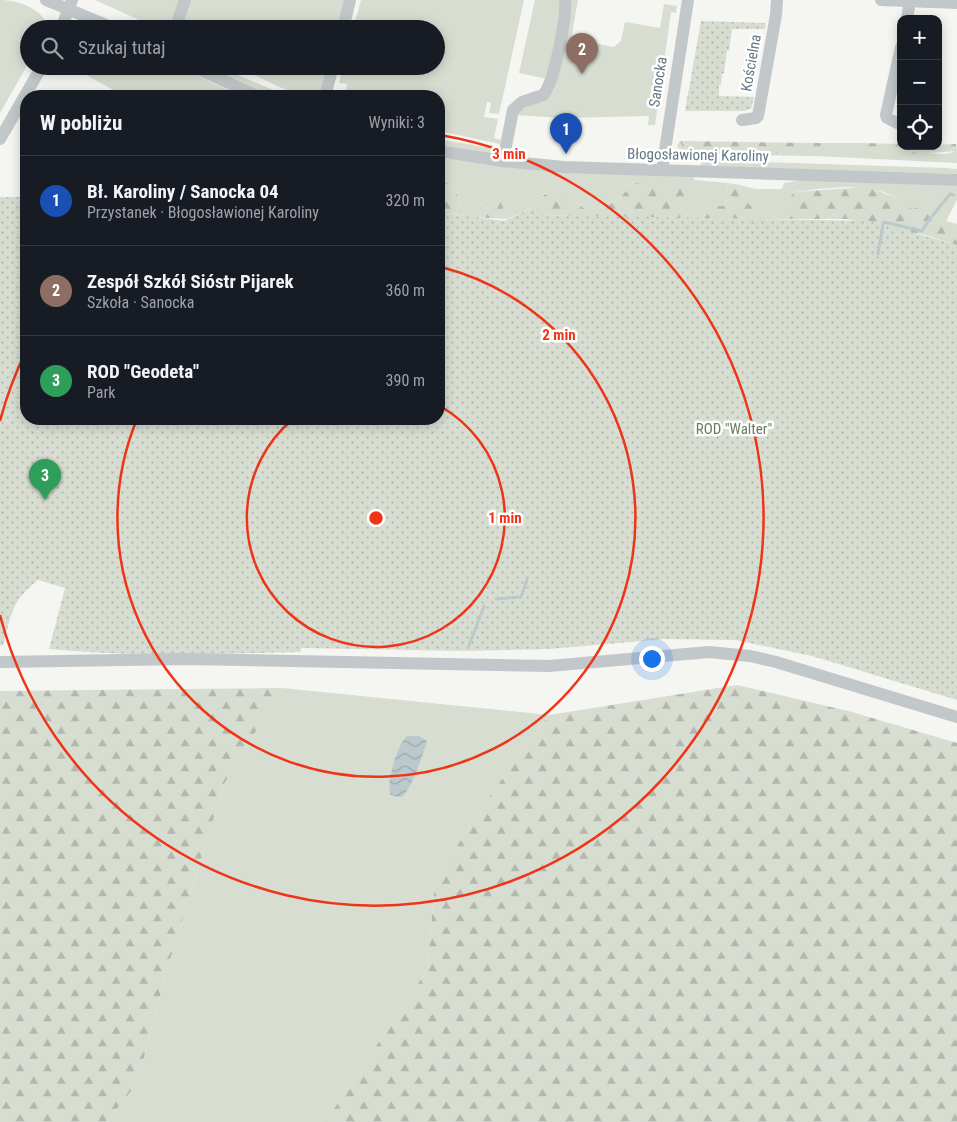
<!DOCTYPE html>
<html lang="pl">
<head>
<meta charset="utf-8">
<style>
  :root { --surface:#171b24; --page:#20242c; --text:#f1f3f6; --muted:#9ea1a6; --line:#363941; --accent:#ef3417 }
  body { margin:0; font-family:"Roboto Condensed",sans-serif; background:var(--page); color:var(--text) }
  .controls { position:absolute; right:15px; top:15px; display:grid; overflow:hidden; border-radius:10px; box-shadow:0 2px 12px #0003 }
  .controls button { width:45px; height:45px; display:grid; place-items:center; padding:0; border:0; border-bottom:1px solid var(--line); background:var(--surface); color:var(--text); font:25px sans-serif }
  .you { position:absolute; left:651px; top:658px; width:18px; height:18px; margin:-12px; border:4px solid #fff; border-radius:50%; background:#1a73e8; box-shadow:0 0 0 8px #1a73e833 }
  .badge { display:grid; place-items:center; width:32px; height:32px; border-radius:50%; background:var(--accent); color:#fff; font-size:16px; font-weight:700 }
  .pin { position:absolute; translate:-50% -41px; filter:drop-shadow(0 1px 2px #0008) }
  .pin::after { content:''; position:absolute; top:26px; width:18px; height:15px; background:inherit; clip-path:polygon(0 0,100% 0,50% 100%) }
  .list { margin:0; padding:0; list-style:none }
  h2 { display:flex; justify-content:space-between; align-items:center; height:65px; margin:0; padding:0 20px; font-size:21px }
  h2 small { font-size:16px; font-weight:400; color:var(--muted) }
  .list li { display:grid; grid-template-columns:32px 1fr auto; gap:15px; align-items:center; box-sizing:border-box; height:90px; padding:0 20px; border-top:1px solid var(--line) }
  .list b { display:block; font-size:19px; white-space:nowrap }
  .list p { margin:0; font-size:16px; white-space:nowrap; color:var(--muted) }
  .list em { font-size:16px; font-style:normal; color:var(--muted) }
  .icon { flex:none; width:28px; height:28px; fill:none; stroke:currentColor; stroke-width:2; stroke-linecap:round; stroke-linejoin:round }
  .map { position:relative; flex:none; width:957px; height:1122px; overflow:hidden }
  .search { position:absolute; background:var(--surface); box-shadow:0 2px 12px #0003; left:20px; top:20px; width:425px; height:55px; display:flex; align-items:center; gap:12px; box-sizing:border-box; padding:0 18px; border-radius:28px; color:var(--muted); font-size:19px }
  .panel { position:absolute; background:var(--surface); box-shadow:0 2px 12px #0003; left:20px; top:90px; width:425px; height:335px; border-radius:20px }
  .map>svg:first-child { display:block }
  .green { fill:#d7ddd1 }
  .forest { fill:url(#forest-firs) }
  .garden { fill:url(#garden-dots) }
  .water { fill:url(#water-waves) }
  .lines { fill:none; stroke-linecap:round; stroke-linejoin:round }
  .stream { stroke:#bbc9cc; stroke-width:3 }
  .minor { stroke:#c2c7c9; stroke-width:12 }
  .ring { fill:none; stroke:#ef3417; stroke-width:2.5 }
  .labels { text-anchor:middle; stroke-width:5; stroke-linejoin:round; paint-order:stroke }
  .street-label { font-size:15px; fill:#627884; stroke:#fff }
  .park-label { font-size:15px; fill:#697b61; stroke:#fff }
  .centre { fill:#ef3417; stroke:#fff; stroke-width:2.5 }
  .ring-label { font-size:15px; text-anchor:middle; font-weight:bold; fill:#ef3417; stroke:#fff; stroke-width:5; stroke-linejoin:round; paint-order:stroke }
</style>
</head>
<body>
<div class="map">
<svg width="957" height="1122" viewBox="0 0 957 1122">
  <defs>
    <pattern id="forest-firs" width="22" height="20" patternUnits="userSpaceOnUse" patternTransform="scale(1.25)"><rect width="22" height="20" fill="#d7ddd1"/><path d="M5 1l3.5 6h-7zM16 11l3.5 6h-7z" fill="#b2b8af"/></pattern>
    <pattern id="garden-dots" width="8" height="8" patternUnits="userSpaceOnUse" patternTransform="scale(1.25)"><rect width="8" height="8" fill="#d7ddd1"/><path d="M2 2h.1M6 6h.1" fill="none" stroke="#b2b8af" stroke-width="1.8" stroke-linecap="round"/></pattern>
    <pattern id="water-waves" width="16" height="10" patternUnits="userSpaceOnUse" patternTransform="scale(1.25)"><rect width="16" height="10" fill="#bbc9cc"/><path d="M0 5q4-4 8 0t8 0" fill="none" stroke="#9ba8ab"/></pattern>
  </defs>
  <rect width="100%" height="100%" fill="#f5f5f1"/>
  <g class="green">
    <path d="M0 0C17 0 46 9 47 29H29V62L0 113Z"/>
    <path d="M95 0H345L337 29H159Z"/>
    <path d="M361 0H524L499 114 489 113 491 103 487 102 484 117 498 119 494 138 501 140 500 144 439 131V96H336L337 93 345 94 347 84 339 83 343 66H436V29H353Z"/>
    <path d="M535 0H562V11L547 79 519 73Z"/>
    <path d="M569 0H578L571 39 614 47 621 41 625 22 660 28 664 4 677 6 676 13 671 12 655 125H648L649 116 562 118 516 115 517 112 546 97Z"/>
    <path d="M66 66H176L241 96H124L79 71Z"/>
    <path d="M204 66H217L287 96H272Z"/>
    <path d="M236 66H327L319 96C293 98 261 77 236 66Z"/>
    <path d="M439 139 501 150 496 154 439 145Z"/>
    <path d="M680 141 683 148 815 151 823 143H866L872 151 946 154 956 151 957 144V163L816 156 688 154 682 153 677 146Z"/>
    <path d="M439 157 545 171 693 177 695 180 728 183 726 206 714 207 701 218H680L685 194 633 183C616 204 611 207 585 209L574 201 544 193 536 206 507 219 500 199 483 201 471 217 464 215 454 185 439 181Z"/>
    <path d="M701 160 946 168 957 169V174L701 166Z"/>
    <path d="M802 180 957 186V200L946 221 922 207 912 209C882 179 833 187 794 192L785 204 793 211 790 219H761L745 199 740 185 755 189H782L784 183Z"/>
    <path d="M282 688 549 715 480 809 435 882 427 970 325 1122H106L137 1084 166 973 224 784Z"/>
  </g>
  <g class="forest">
    <path d="M680 141 823 143 815 151 791 153 696 152 683 148Z"/>
    <path d="M866 143 901 144V146L956 144V151L917 154 872 151Z"/>
    <path d="M439 181 454 185 464 215 439 212Z"/>
    <path d="M633 183 681 187 685 194 680 218 534 215C536 201 542 194 555 188L585 209C611 207 616 204 633 183Z"/>
    <path d="M728 183 740 185 745 199 761 219 701 218 714 206H726Z"/>
    <path d="M867 187 903 200 912 209 922 206 946 221 957 224V245L925 235 847 219H790L792 211 785 204 794 192Z"/>
    <path d="M500 199 507 219 471 217 483 201Z"/>
    <path d="M737 685 852 712 957 743V1122H325L427 970 435 882 480 809 549 715Z"/>
    <path d="M282 688 224 784 166 973 137 1084 106 1122H0V691Z"/>
  </g>
  <g class="garden">
    <path d="M701 21 766 23 765 29H732L729 51H727L724 73 722 74 721 85H719V96L754 97 751 109 744 111H685Z"/>
    <path d="M0 197H26V419H439V212L504 221 536 206 534 215 872 221 957 245V700L812 656 735 640 665 639 549 649 463 651 301 648V652C217 654 132 657 49 649L65 588 38 580C10 603 12 613 3 646L0 645Z"/>
  </g>
  <path class="water" d="M407 736H419L427 741C424 753 411 789 403 796 399 798 395 796 391 795 385 785 398 743 407 736Z"/>
  <g class="lines">
    <g class="stream">
      <path d="M933 215 950 194 954 195"/>
      <path d="M884 222 922 231 931 217"/>
      <path d="M878 254 883 224"/>
      <path d="M496 599 521 597 527 580"/>
      <path d="M468 648 484 606"/>
    </g>
    <g class="minor">
      <path d="M46 0 116 29"/>
      <path d="M881 0 957 3"/>
      <path d="M907 19 910 0"/>
      <path d="M61 29 72 0"/>
      <path d="M175 29 185 0"/>
      <path d="M343 29 350 0"/>
      <path d="M192 66 257 96"/>
      <path d="M325 96 333 66"/>
      <path d="M742 120 756 118 758 116 776 15 777 0"/>
      <path d="M897 123 887 118 886 115 901 47"/>
      <path d="M0 139 42 66"/>
      <path d="M439 151 503 161 564 167 957 180"/>
      <path d="M503 161 513 110 522 102 543 95C554 84 567 16 565 0"/>
      <path d="M662 170 688 0"/>
      <path d="M0 662 186 659 549 666 709 652 750 656 776 662 957 717"/>
    </g>
  </g>
  <g class="ring">
    <path d="M440 406A129 129 0 1 1 293 419"/>
    <path d="M441 267A259 259 0 1 1 137 419"/>
    <path d="M0 421A388 388 0 0 1 26 351M440 135A388 388 0 1 1 0 615"/>
  </g>
  <g class="labels">
    <g class="street-label">
      <text transform="translate(751 63) rotate(-80)" y="5">Kościelna</text>
      <text transform="translate(658 82) rotate(-81)" y="5">Sanocka</text>
      <text transform="translate(698 155) rotate(1)" y="5">Błogosławionej Karoliny</text>
    </g>
    <g class="park-label">
      <text x="734" y="434">ROD "Walter"</text>
    </g>
  </g>
  <circle cx="376" cy="518" r="8" class="centre"/>
  <g class="ring-label">
    <text x="509" y="159">3 min</text>
    <text x="559" y="340">2 min</text>
    <text x="505" y="523">1 min</text>
  </g>
</svg>
<div class="controls">
<button>+</button>
<button>−</button>
<button><svg class="icon" aria-label="locate" viewBox="0 0 24 24"><circle cx="12" cy="12" r="6"/><path d="M12 2v4M12 18v4M2 12h4M18 12h4"/></svg></button>
</div>
<div class="you"></div>
<div class="pin badge" style="left:566px;top:154px;background:#1a4fb4">1</div>
<div class="pin badge" style="left:582px;top:74px;background:#8d6e63">2</div>
<div class="pin badge" style="left:45px;top:500px;background:#2e9e5b">3</div>
<div class="search"><svg class="icon" aria-label="search" viewBox="0 0 24 24"><circle cx="10" cy="10" r="6"/><path d="M15 15l6 6"/></svg>Szukaj tutaj</div>
<section class="panel">
<h2>W pobliżu<small>Wyniki: 3</small></h2>
<ul class="list">
<li><span class="badge" style="background:#1a4fb4">1</span><div><b>Bł. Karoliny / Sanocka 04</b><p>Przystanek · Błogosławionej Karoliny</p></div><em>320 m</em></li>
<li><span class="badge" style="background:#8d6e63">2</span><div><b>Zespół Szkół Sióstr Pijarek</b><p>Szkoła · Sanocka</p></div><em>360 m</em></li>
<li><span class="badge" style="background:#2e9e5b">3</span><div><b>ROD &quot;Geodeta&quot;</b><p>Park</p></div><em>390 m</em></li>
</ul>
</section>
</div>
</body>
</html>
